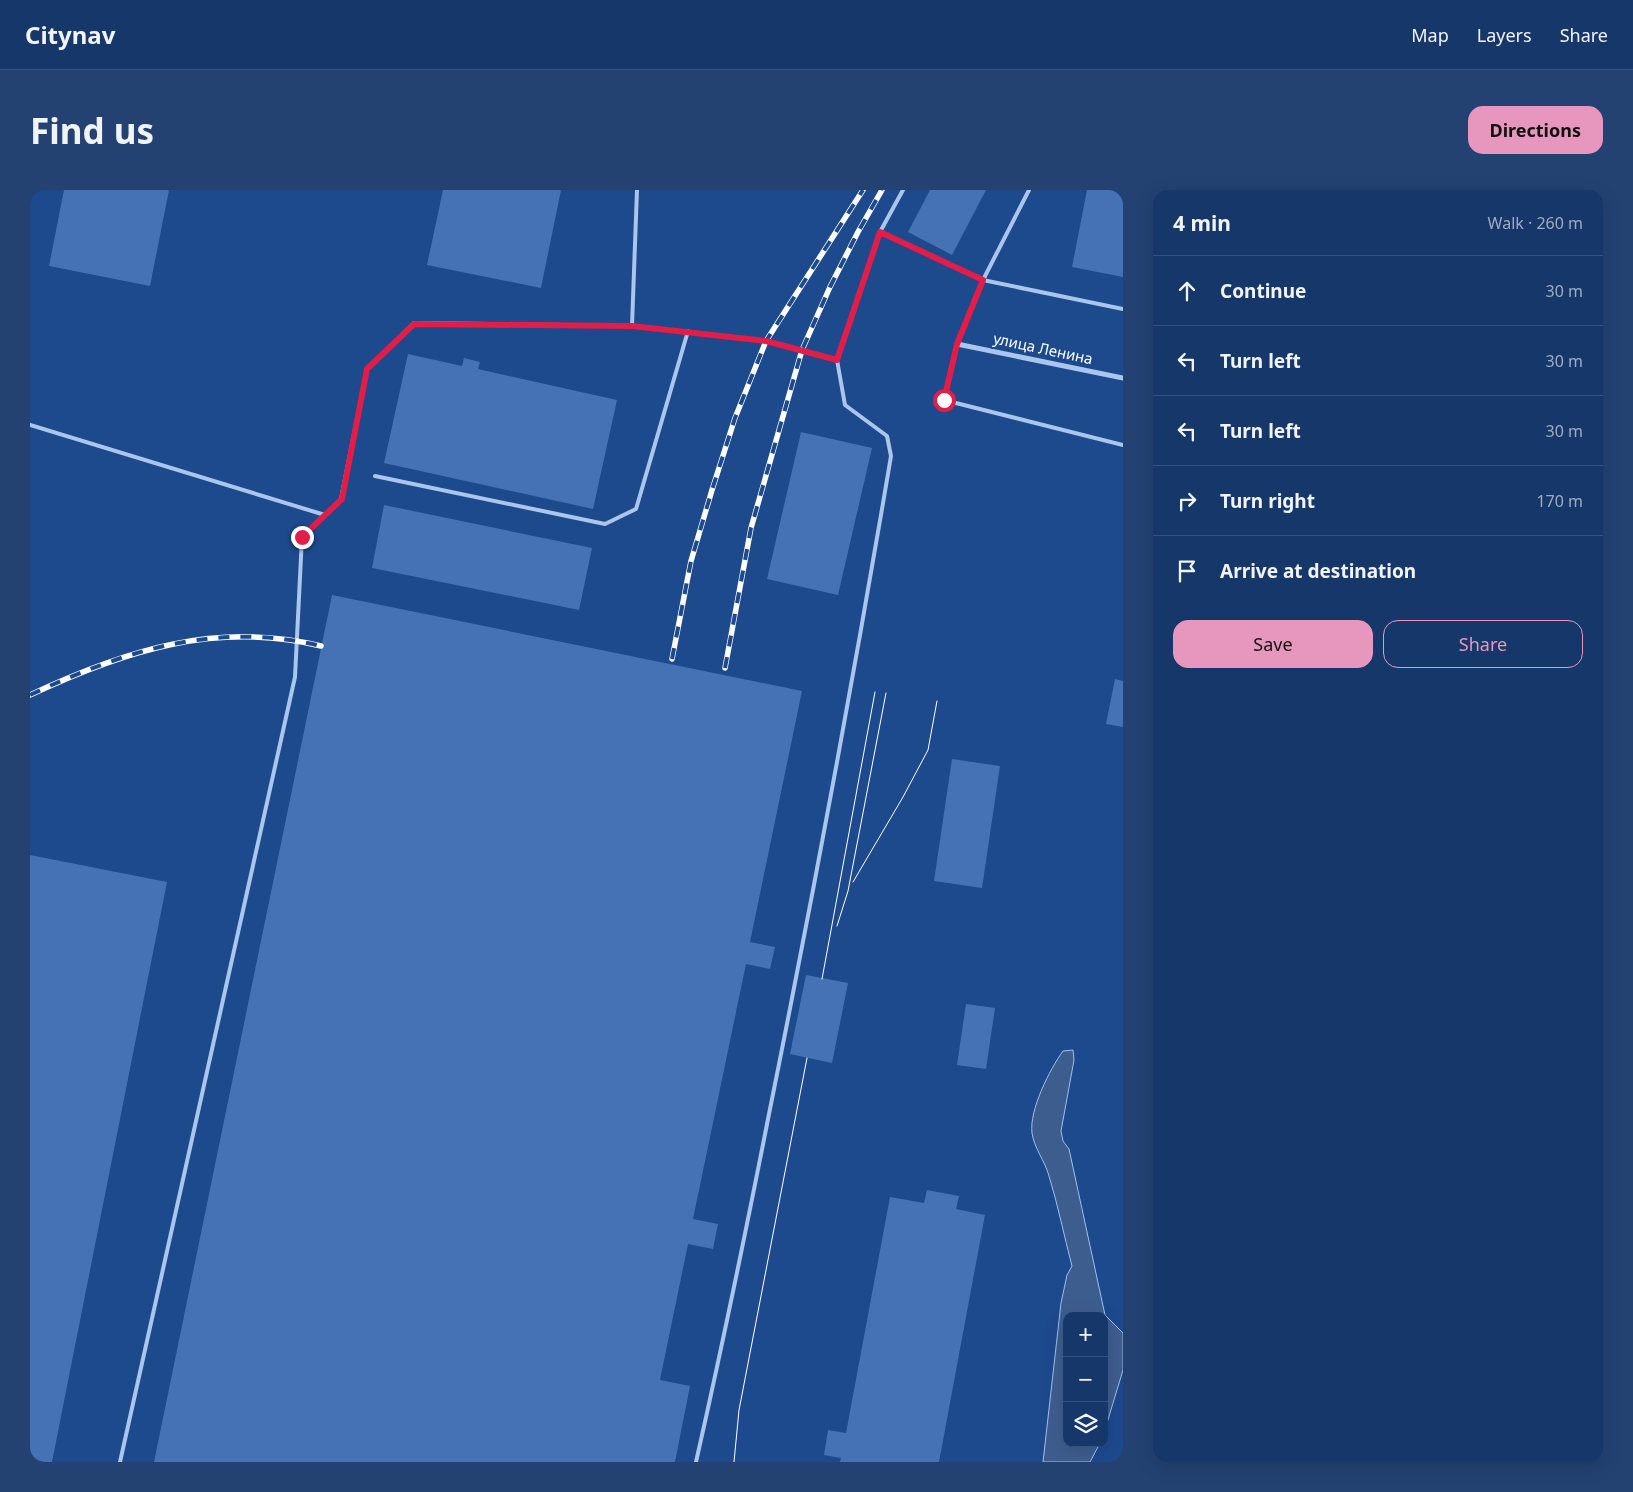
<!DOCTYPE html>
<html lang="en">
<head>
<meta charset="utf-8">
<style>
  :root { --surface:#16376a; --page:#234272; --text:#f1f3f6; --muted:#9eacc1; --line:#35517e; --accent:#e797bd }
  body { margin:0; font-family:"Noto Sans",sans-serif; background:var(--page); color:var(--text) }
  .controls { position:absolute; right:15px; bottom:15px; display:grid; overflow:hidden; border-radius:10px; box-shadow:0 5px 20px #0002 }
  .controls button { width:45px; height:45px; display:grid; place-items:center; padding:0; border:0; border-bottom:1px solid var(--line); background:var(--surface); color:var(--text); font:25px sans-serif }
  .stop { position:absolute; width:15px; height:15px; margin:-11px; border:4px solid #e11d48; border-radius:50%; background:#fff }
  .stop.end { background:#e11d48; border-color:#fff; box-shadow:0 1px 5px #0008 }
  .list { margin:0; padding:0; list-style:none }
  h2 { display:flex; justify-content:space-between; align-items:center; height:65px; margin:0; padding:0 20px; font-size:21px }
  h2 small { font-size:16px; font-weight:400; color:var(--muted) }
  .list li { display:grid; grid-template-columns:32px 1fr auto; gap:15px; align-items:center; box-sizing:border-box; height:70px; padding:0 20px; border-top:1px solid var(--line) }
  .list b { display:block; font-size:19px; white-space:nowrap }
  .list em { font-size:16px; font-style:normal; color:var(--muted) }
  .actions { display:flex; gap:10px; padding:15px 20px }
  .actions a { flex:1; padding:11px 0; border:1px solid var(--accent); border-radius:15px; text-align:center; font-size:18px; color:var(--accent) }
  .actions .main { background:var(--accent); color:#111 }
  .icon { flex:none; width:28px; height:28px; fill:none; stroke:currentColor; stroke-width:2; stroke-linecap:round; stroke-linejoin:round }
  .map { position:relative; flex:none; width:1093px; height:1272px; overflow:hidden; border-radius:15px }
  header { display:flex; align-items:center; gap:30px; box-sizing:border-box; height:70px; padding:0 25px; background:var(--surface); border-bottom:1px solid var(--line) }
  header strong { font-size:24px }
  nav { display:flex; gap:28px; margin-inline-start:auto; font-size:18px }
  .intro { display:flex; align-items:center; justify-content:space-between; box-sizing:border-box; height:120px; padding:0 30px }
  h1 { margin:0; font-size:35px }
  .button { padding:12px 22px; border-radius:15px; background:var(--accent); color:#111; font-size:18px; font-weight:700 }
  main { display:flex; gap:30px; padding:0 30px }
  aside { flex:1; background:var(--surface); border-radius:15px; box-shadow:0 5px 20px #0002 }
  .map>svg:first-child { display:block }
  .water { fill:#3e5d8f; stroke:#9ec0ef }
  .building { fill:#4572b5 }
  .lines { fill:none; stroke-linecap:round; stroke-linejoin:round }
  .lane { stroke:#aac6ed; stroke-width:4 }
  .street { stroke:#aac6ed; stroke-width:5 }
  .tram { stroke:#fff; stroke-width:1 }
  .rail-casing { stroke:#fff; stroke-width:5.5 }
  .rail { stroke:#1d498d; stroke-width:4; stroke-dasharray:11; stroke-linecap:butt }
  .route { stroke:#e11d48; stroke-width:6 }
  .labels { text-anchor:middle; stroke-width:4; stroke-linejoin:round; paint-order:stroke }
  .street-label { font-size:15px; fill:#fff; stroke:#1d498d }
</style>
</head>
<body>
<header>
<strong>Citynav</strong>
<nav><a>Map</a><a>Layers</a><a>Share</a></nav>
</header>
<div class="intro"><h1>Find us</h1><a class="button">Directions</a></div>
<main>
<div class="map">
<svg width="1093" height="1272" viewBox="0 0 1093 1272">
  <rect width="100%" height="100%" fill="#1d498d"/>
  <path class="water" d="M1043 860 1044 870 1031 941 1033 951 1039 959 1075 1125 1093 1143V1180L1074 1243V1126H1037V1253H1070L1060 1272H1013L1031 1113 1037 1085 1042 1076C1034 1046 1028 1015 1019 986 1015 971 1004 958 1002 943 999 920 1020 879 1033 861Z"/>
  <g class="building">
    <path d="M34 0H139L120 96 19 76Z"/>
    <path d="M413 0H531L511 98 397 75Z"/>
    <path d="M900 0H956L922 65 878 42Z"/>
    <path d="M1057 0H1093V87L1042 77Z"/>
    <path d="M378 164 432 176 434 168 450 172 448 179 587 210 563 319 354 273Z"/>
    <path d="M771 242 842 258 808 405 737 389Z"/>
    <path d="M354 315 562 358 549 420 342 378Z"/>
    <path d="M302 405 772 501 720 752 745 757 740 779 716 774 663 1029 688 1034 683 1059 658 1054 630 1190 660 1196 645 1272H124Z"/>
    <path d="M1085 489 1093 491V537L1076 534Z"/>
    <path d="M922 569 970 576 952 698 904 691Z"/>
    <path d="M0 665 137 692 22 1272H0Z"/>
    <path d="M776 785 818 793 802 873 760 864Z"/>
    <path d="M936 814 965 818 956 879 927 875Z"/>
    <path d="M897 1000 929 1006 926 1019 955 1025 909 1272H810L811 1268 794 1265 798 1240 816 1243 860 1007 894 1013Z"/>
  </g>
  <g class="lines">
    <g class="lane">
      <path d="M999 0 953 90 927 154 914 210 1093 255"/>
      <path d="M850 42 953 90 1093 119"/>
      <path d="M602 136 736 151 807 170"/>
      <path d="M0 235 295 325"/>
      <path d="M345 286 575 334 606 319 658 141"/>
      <path d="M90 1272 265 487 272 347 311 309 337 179 384 133 602 136 607 0"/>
      <path d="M666 1272C692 1157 716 1041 739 924 783 706 824 486 861 266L857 246 815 215 807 170 850 42 873 0"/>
    </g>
    <path class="street" d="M927 154 1093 188"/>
    <g class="tram">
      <path d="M823 692 873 607 898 560 907 511"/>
      <path d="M807 736 818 701 856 503"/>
      <path d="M792 789 845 502"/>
      <path d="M704 1272 709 1220 777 868"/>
    </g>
    <g class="rail-casing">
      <g id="rail">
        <path d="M642 469 661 371 682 300 705 228 736 151 833 0"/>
        <path d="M695 478 721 338 772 160 800 97 828 42 852 0"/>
        <path d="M0 505C96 460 187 431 291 456"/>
      </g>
    </g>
    <use href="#rail" class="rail"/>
  </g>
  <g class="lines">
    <path class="route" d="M272 347 312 309 337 179 384 134 602 136 736 151 807 170 850 42 953 90 927 154 914 210"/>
  </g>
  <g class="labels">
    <g class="street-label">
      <text transform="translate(1013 159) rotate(12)" y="5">улица Ленина</text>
    </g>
  </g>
</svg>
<div class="controls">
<button>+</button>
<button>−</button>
<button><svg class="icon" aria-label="layers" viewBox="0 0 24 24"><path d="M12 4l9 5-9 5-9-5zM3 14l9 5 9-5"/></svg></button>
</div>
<div class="stop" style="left:914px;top:210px"></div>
<div class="stop end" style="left:272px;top:347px"></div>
</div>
<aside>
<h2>4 min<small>Walk · 260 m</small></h2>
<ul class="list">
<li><svg class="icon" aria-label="ahead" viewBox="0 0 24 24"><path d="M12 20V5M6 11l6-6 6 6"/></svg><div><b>Continue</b></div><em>30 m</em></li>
<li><svg class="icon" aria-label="left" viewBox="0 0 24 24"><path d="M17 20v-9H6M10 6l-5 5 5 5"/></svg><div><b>Turn left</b></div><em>30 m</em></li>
<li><svg class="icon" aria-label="left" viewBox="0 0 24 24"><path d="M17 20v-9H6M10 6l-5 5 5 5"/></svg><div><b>Turn left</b></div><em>30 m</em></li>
<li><svg class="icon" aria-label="right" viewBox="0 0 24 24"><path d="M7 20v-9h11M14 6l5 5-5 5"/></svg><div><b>Turn right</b></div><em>170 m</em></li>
<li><svg class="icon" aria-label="arrive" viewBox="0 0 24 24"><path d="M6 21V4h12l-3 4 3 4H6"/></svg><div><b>Arrive at destination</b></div></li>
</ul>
<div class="actions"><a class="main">Save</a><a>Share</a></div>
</aside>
</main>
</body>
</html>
